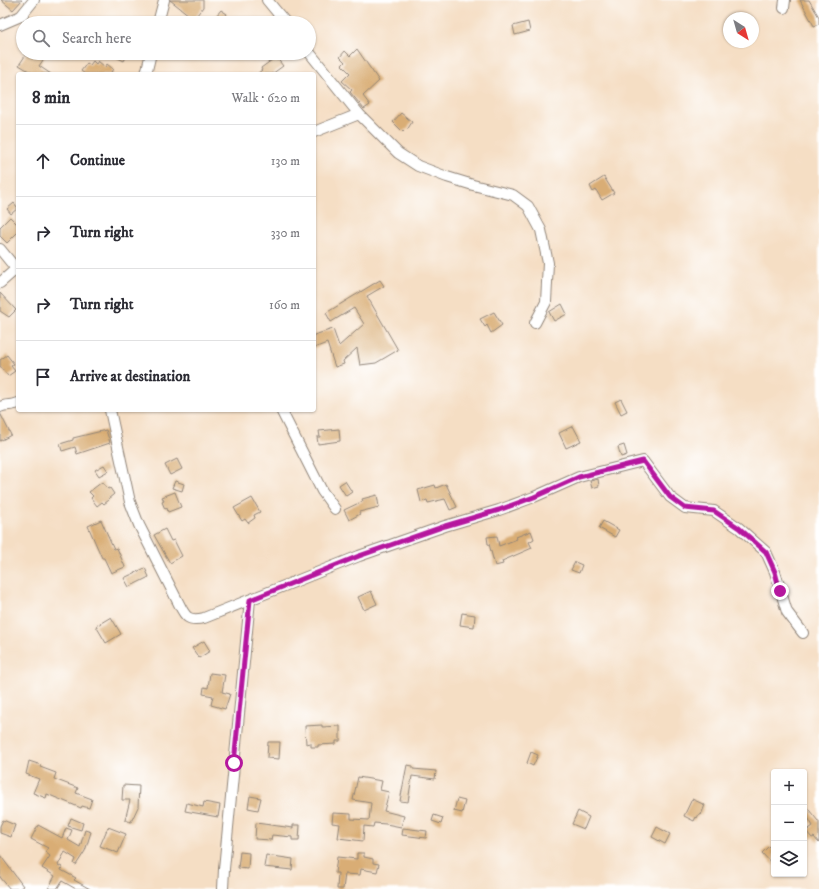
<!DOCTYPE html>
<html lang="en">
<head>
<meta charset="utf-8">
<style>
  :root { --surface:#fff; --page:#f7f7f7; --text:#2b2b33; --muted:#7c7c81; --line:#e1e1e2 }
  body { margin:0; font-family:"IM FELL DW Pica",serif; background:var(--page); color:var(--text) }
  .controls { position:absolute; right:12px; bottom:12px; display:grid; overflow:hidden; border-radius:4px; box-shadow:0 1px 3px #0004 }
  .controls button { width:36px; height:36px; display:grid; place-items:center; padding:0; border:0; border-bottom:1px solid var(--line); background:var(--surface); color:var(--text); font:20px sans-serif }
  .compass { position:absolute; left:723px; top:12px; width:36px; height:36px; border-radius:50%; background:var(--surface); box-shadow:0 1px 3px #0004; rotate:143deg }
  .stop { position:absolute; width:12px; height:12px; margin:-9px; border:3px solid #b5179e; border-radius:50%; background:#fff }
  .stop.end { background:#b5179e; border-color:#fff; box-shadow:0 1px 4px #0008 }
  .list { margin:0; padding:0; list-style:none }
  h2 { display:flex; justify-content:space-between; align-items:center; height:52px; margin:0; padding:0 16px; font-size:17px }
  h2 small { font-size:13px; font-weight:400; color:var(--muted) }
  .list li { display:grid; grid-template-columns:26px 1fr auto; gap:12px; align-items:center; box-sizing:border-box; height:72px; padding:0 16px; border-top:1px solid var(--line) }
  .list b { display:block; font-size:15px; white-space:nowrap }
  .list em { font-size:13px; font-style:normal; color:var(--muted) }
  .icon { flex:none; width:22px; height:22px; fill:none; stroke:currentColor; stroke-width:2; stroke-linecap:round; stroke-linejoin:round }
  .map { position:relative; flex:none; width:819px; height:889px; overflow:hidden }
  .search { position:absolute; background:var(--surface); box-shadow:0 1px 3px #0004; left:16px; top:16px; width:300px; height:44px; display:flex; align-items:center; gap:10px; box-sizing:border-box; padding:0 14px; border-radius:22px; color:var(--muted); font-size:15px }
  .panel { position:absolute; background:var(--surface); box-shadow:0 1px 3px #0004; left:16px; top:72px; width:300px; height:340px; border-radius:4px }
  .map>svg:first-child { display:block }
  .building { fill:#d9ad75 }
  .lines { fill:none; stroke-linecap:round; stroke-linejoin:round }
  .street-casing { stroke:#908478; stroke-width:12 }
  .street { stroke:#fff; stroke-width:10 }
  .route { stroke:#b5179e; stroke-width:5 }
</style>
</head>
<body>
<div class="map">
<svg width="819" height="889" viewBox="0 0 819 889">
  <rect width="100%" height="100%" fill="#fff"/>
  <filter id="ink" filterUnits="userSpaceOnUse"><feTurbulence type="fractalNoise" baseFrequency=".025" numOctaves="2"/><feDisplacementMap in="SourceGraphic" scale="8" xChannelSelector="R" yChannelSelector="G"/><feConvolveMatrix kernelMatrix="1 2 1 2 8 2 1 2 1" color-interpolation-filters="sRGB"/></filter>
  <filter id="wash" filterUnits="userSpaceOnUse"><feTurbulence type="fractalNoise" baseFrequency=".012" numOctaves="4" result="noise"/><feDisplacementMap in="SourceGraphic" scale="16" xChannelSelector="R" yChannelSelector="G"/><feGaussianBlur stdDeviation="0.9" result="paint"/><feColorMatrix in="noise" values="0 0 0 0 0 0 0 0 0 0 0 0 0 0 0 0 0 1.4 0 .05"/><feComposite in="paint" operator="in"/></filter>
  <g filter="url(#wash)">
    <rect width="100%" height="100%" fill="#f5dec4"/>
    <g id="blocks">
      <g class="building">
        <path d="M1 0H22L13 10Z"/>
        <path d="M170 0H203V7L194 19Z"/>
        <path d="M800 0H809L819 17V24L814 26Z"/>
        <path d="M221 10 227 14 222 21 216 16Z"/>
        <path d="M528 22 530 31 515 35 513 26Z"/>
        <path d="M357 49 379 81 363 96 370 105 364 109 350 92 352 90 342 81 350 73 342 65 345 62 340 57 345 51 350 56Z"/>
        <path d="M27 53H38L45 57 39 66 51 74H34L19 65Z"/>
        <path d="M108 53H128L124 61Z"/>
        <path d="M276 57 283 66 272 74H257L262 70 261 68Z"/>
        <path d="M93 61 96 64 98 61 105 67 107 64 113 69 111 72 114 74H85L81 71 87 63 90 65Z"/>
        <path d="M401 113 412 122 407 130 406 129 403 132 393 122Z"/>
        <path d="M604 177 614 193 602 200 596 190 593 192 590 186Z"/>
        <path d="M14 203 18 208 11 214 7 209Z"/>
        <path d="M10 217 18 225V232L7 243 0 236V227Z"/>
        <path d="M380 280 384 286 367 296 398 350 376 363 360 365 357 348 343 361 344 364 335 367 327 343 314 348V335L333 329 339 346 364 324 354 308 331 322 326 313Z"/>
        <path d="M0 293 16 310 9 317 0 311Z"/>
        <path d="M562 304 567 314 554 321 549 312Z"/>
        <path d="M494 312 502 325 491 333 487 325 485 327 480 319Z"/>
        <path d="M7 355 14 364 11 366 15 371 8 376 0 366V360Z"/>
        <path d="M621 399 627 411 621 414 615 402Z"/>
        <path d="M0 413 11 435 0 441Z"/>
        <path d="M573 426 581 441 566 448 559 433Z"/>
        <path d="M339 429 340 441 318 444 317 437H320L319 431Z"/>
        <path d="M106 430 110 443 77 454 75 447 62 451 60 444 73 440V438Z"/>
        <path d="M624 445 627 455 621 457 618 447Z"/>
        <path d="M177 459 182 469 170 475 165 465Z"/>
        <path d="M104 465 108 471 99 476 95 470Z"/>
        <path d="M598 479 599 486 592 488 590 481Z"/>
        <path d="M175 481 184 484 182 491 172 488Z"/>
        <path d="M345 481 352 492 346 496 339 485Z"/>
        <path d="M102 482 108 489 110 488 114 494 108 499 109 500 104 504 102 502 97 506 91 498 93 496 89 492Z"/>
        <path d="M446 484 457 507 450 510 445 499 428 503 427 500 421 502 418 490 435 485 436 488Z"/>
        <path d="M175 492 181 507 168 512 167 508 165 509 162 502 164 501 162 497Z"/>
        <path d="M377 495 379 507 359 512 360 514 349 520 344 510 363 501 362 499Z"/>
        <path d="M252 498 260 512 254 515 255 518 248 523 245 519 242 521 234 508Z"/>
        <path d="M101 520 114 549 117 548 125 567 111 573 104 558H102L88 526Z"/>
        <path d="M603 521 619 530 615 537 599 528Z"/>
        <path d="M165 529 171 541 174 540 182 556 170 563 154 535Z"/>
        <path d="M531 531 534 539 529 542 532 548 502 561 503 564 495 566 489 544H488L487 537 497 536 499 546 517 539 516 537Z"/>
        <path d="M575 562 582 565 579 573 571 570Z"/>
        <path d="M145 568 149 577 129 587 124 578Z"/>
        <path d="M371 591 377 604 364 610 358 597Z"/>
        <path d="M462 613 475 615 474 627 460 625Z"/>
        <path d="M111 617 121 634 106 643 96 626Z"/>
        <path d="M204 641 210 651 199 658 192 648Z"/>
        <path d="M210 673 225 675 222 692 230 694 225 709 211 705 213 696 203 694 204 687 208 688Z"/>
        <path d="M322 725V727L340 726V741H336V744L318 745V747H311V743L306 744 305 726Z"/>
        <path d="M268 742H280L279 759 267 758Z"/>
        <path d="M531 752 538 755 533 766 527 763Z"/>
        <path d="M29 761 41 765 40 767 56 773 54 779 78 788 76 793 92 799 89 808 82 806 81 808 47 794 46 798 33 793 39 779 26 774Z"/>
        <path d="M407 765 413 766V769L436 771 435 779 412 776 408 802 400 801Z"/>
        <path d="M358 777 382 781 380 790 389 792 384 811 404 816 401 827 386 824 374 823 373 827 364 826 363 841 338 838 340 824 332 823 333 813 351 814V819L369 820 371 803 353 800Z"/>
        <path d="M123 785 139 786 138 807 131 822 125 820 130 800H122Z"/>
        <path d="M250 796 261 798 258 810 248 808Z"/>
        <path d="M457 799 465 801 462 813 454 811Z"/>
        <path d="M692 799 705 805 701 815 699 814 697 818 696 817 694 821 684 816Z"/>
        <path d="M204 802 220 805 218 817 185 811 187 803 203 807Z"/>
        <path d="M805 805 818 821H819V843L814 837 812 838 806 831 813 826 804 811V806Z"/>
        <path d="M578 811 589 817 584 829 572 824Z"/>
        <path d="M434 815 443 818 441 824 432 821Z"/>
        <path d="M71 818 83 823 81 830 68 826Z"/>
        <path d="M3 820 15 825 11 837 0 833V826Z"/>
        <path d="M256 823 293 828V825H300L299 840H292V837L272 835 271 840 255 839Z"/>
        <path d="M38 825 62 838 66 828 72 830 68 840 80 847 85 830 91 832 85 851 76 865 74 864 76 859 65 852 58 865 62 867 61 870 76 878 74 880 90 889H76L62 881 57 889H48L55 876 42 868 50 856 45 852 48 848 31 839Z"/>
        <path d="M108 827 126 834 118 853 100 846Z"/>
        <path d="M657 827 670 834 665 844 652 837Z"/>
        <path d="M403 828 427 831 426 838 402 835Z"/>
        <path d="M769 846 774 851V866L762 853Z"/>
        <path d="M240 852 249 853 248 869 238 868Z"/>
        <path d="M357 853H364V857L373 859V863L379 864 377 872 361 869 360 875 345 874 343 889H337L338 873H335L337 857 357 859Z"/>
        <path d="M0 855 23 886 19 889H10L0 877Z"/>
        <path d="M266 855 293 859 292 870 264 867Z"/>
      </g>
    </g>
  </g>
  <g filter="url(#ink)">
    <use href="#blocks" fill-opacity="0" stroke="#908478" stroke-width="1"/>
    <g class="lines">
      <g class="street-casing">
        <g id="street">
          <path d="M267 0 286 23"/>
          <path d="M784 8 785 0"/>
          <path d="M158 23 164 0"/>
          <path d="M0 25 21 16 34 0"/>
          <path d="M309 52 359 114 398 153 418 166 447 177 473 185 513 195 528 206 541 230 548 263 546 302 535 323"/>
          <path d="M146 74 151 53"/>
          <path d="M314 132 359 114"/>
          <path d="M0 249 18 271"/>
          <path d="M0 283 16 269"/>
          <path d="M0 407C6 404 12 406 18 403"/>
          <path d="M110 410 130 502 139 525 178 602C185 616 187 622 204 618L359 556 445 526 499 510 534 497 579 477 643 461 670 497 685 508 714 511 739 528 766 552 775 572 787 612 803 633"/>
          <path d="M281 410 322 491 335 509"/>
          <path d="M223 889 224 869 250 600"/>
        </g>
      </g>
      <use href="#street" class="street"/>
    </g>
  </g>
  <g class="lines" filter="url(#ink)">
    <path class="route" d="M234 763 250 600 359 556 445 526 499 510 534 497 579 477 643 461 670 497 685 508 714 511 739 528 766 552 775 572 780 591"/>
  </g>
</svg>
<div class="controls">
<button>+</button>
<button>−</button>
<button><svg class="icon" aria-label="layers" viewBox="0 0 24 24"><path d="M12 4l9 5-9 5-9-5zM3 14l9 5 9-5"/></svg></button>
</div>
<svg class="compass" viewBox="-18 -18 36 36"><path d="M0-13l5 13h-10z" fill="#e53935"/><path d="M0 13l5-13h-10z" fill="#7c7c81"/></svg>
<div class="stop" style="left:234px;top:763px"></div>
<div class="stop end" style="left:780px;top:591px"></div>
<div class="search"><svg class="icon" aria-label="search" viewBox="0 0 24 24"><circle cx="10" cy="10" r="6"/><path d="M15 15l6 6"/></svg>Search here</div>
<section class="panel">
<h2>8 min<small>Walk · 620 m</small></h2>
<ul class="list">
<li><svg class="icon" aria-label="ahead" viewBox="0 0 24 24"><path d="M12 20V5M6 11l6-6 6 6"/></svg><div><b>Continue</b></div><em>130 m</em></li>
<li><svg class="icon" aria-label="right" viewBox="0 0 24 24"><path d="M7 20v-9h11M14 6l5 5-5 5"/></svg><div><b>Turn right</b></div><em>330 m</em></li>
<li><svg class="icon" aria-label="right" viewBox="0 0 24 24"><path d="M7 20v-9h11M14 6l5 5-5 5"/></svg><div><b>Turn right</b></div><em>160 m</em></li>
<li><svg class="icon" aria-label="arrive" viewBox="0 0 24 24"><path d="M6 21V4h12l-3 4 3 4H6"/></svg><div><b>Arrive at destination</b></div></li>
</ul>
</section>
</div>
</body>
</html>
